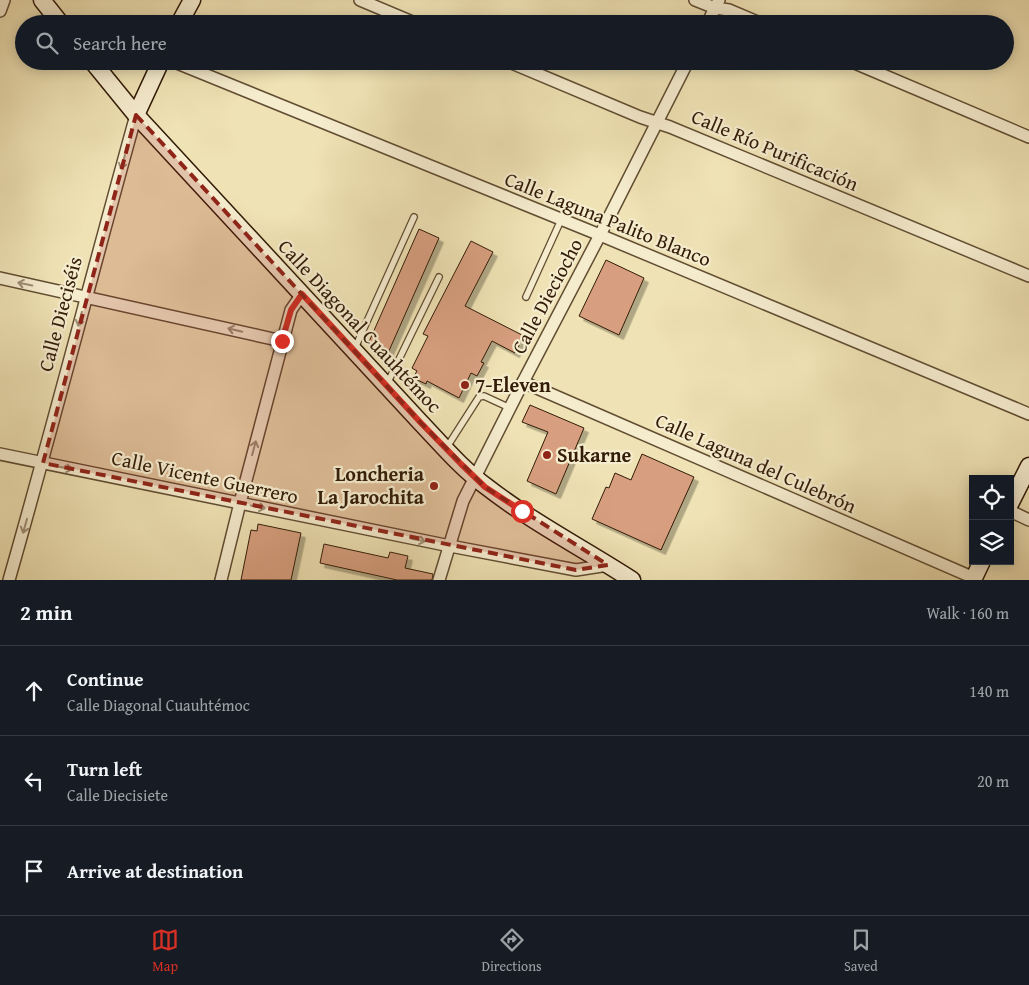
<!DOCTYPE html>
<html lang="en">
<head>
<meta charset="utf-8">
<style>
  :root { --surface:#171b24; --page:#242831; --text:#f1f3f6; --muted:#9ea1a6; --line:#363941; --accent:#d93025 }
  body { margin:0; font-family:"Gentium Book Plus",serif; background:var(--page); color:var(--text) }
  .controls { position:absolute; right:15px; bottom:15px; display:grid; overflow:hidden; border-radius:0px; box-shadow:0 2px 12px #0003 }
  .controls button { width:45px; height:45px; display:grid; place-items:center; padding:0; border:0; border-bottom:1px solid var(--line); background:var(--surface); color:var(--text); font:25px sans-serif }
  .stop { position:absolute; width:15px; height:15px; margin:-11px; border:4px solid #d93025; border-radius:50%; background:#fff }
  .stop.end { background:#d93025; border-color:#fff; box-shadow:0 1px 5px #0008 }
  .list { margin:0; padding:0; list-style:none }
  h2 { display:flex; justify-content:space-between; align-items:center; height:65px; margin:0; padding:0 20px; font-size:21px }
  h2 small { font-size:16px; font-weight:400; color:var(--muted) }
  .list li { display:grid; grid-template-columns:32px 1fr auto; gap:15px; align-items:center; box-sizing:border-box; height:90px; padding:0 20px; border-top:1px solid var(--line) }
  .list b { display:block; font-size:19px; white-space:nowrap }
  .list p { margin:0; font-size:16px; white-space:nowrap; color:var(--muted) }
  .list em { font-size:16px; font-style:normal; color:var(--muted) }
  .icon { flex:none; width:28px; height:28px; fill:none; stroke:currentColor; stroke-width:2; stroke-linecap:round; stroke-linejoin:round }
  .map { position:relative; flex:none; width:1029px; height:580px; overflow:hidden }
  .search { position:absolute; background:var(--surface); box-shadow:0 2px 12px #0003; left:15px; right:15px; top:15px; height:55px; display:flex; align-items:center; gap:12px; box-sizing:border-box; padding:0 18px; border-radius:28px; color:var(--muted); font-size:19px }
  .sheet { height:335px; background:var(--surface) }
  nav { display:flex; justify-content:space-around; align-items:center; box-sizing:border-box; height:70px; border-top:1px solid var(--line); background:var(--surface); font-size:14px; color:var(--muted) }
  nav a { display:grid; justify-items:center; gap:2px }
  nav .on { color:var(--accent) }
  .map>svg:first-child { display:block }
  .building { fill:#d79f7f; stroke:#321b07; filter:url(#shadow) }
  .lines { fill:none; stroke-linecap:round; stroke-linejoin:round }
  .lane-casing { stroke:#614d32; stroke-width:8 }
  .street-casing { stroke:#614d32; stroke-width:14 }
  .secondary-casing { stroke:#321b07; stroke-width:19 }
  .lane { stroke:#f5ecce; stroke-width:5.5 }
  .street { stroke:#f5ecce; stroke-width:11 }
  .secondary { stroke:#f5ecce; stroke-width:16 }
  .oneway { stroke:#9d8e74 }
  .route { stroke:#d93025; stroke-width:6 }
  .marked { fill:#8f2418; fill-opacity:0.2; stroke:#8f2418; stroke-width:4; stroke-dasharray:10 6; stroke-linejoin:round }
  .poi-dot { fill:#8f2418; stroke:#f5ecce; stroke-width:2 }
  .labels { text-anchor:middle; stroke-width:4.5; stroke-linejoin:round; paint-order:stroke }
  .street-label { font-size:20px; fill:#321b07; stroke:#f5ecce }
  .poi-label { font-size:20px; font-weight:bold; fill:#321b07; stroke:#f5ecce; text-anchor:start }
</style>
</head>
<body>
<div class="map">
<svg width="1029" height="580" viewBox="0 0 1029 580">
  <defs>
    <filter id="shadow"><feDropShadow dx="4.5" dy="4.5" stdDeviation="0" flood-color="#0004"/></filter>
  </defs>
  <rect width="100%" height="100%" fill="#efe2b4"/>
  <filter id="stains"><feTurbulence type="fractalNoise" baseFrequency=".004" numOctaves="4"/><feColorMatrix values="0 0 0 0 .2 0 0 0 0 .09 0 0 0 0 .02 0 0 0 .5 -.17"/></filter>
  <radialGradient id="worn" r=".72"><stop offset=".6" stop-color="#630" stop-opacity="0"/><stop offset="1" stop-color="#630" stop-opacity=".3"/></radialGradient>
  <g class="building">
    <path d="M419 229 439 238 388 353 368 344Z"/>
    <path d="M471 241 493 252 465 306 524 336 515 353 492 341 481 362 484 363 477 376 471 373 459 398 427 381 426 384 413 378 417 371 412 368 428 336 423 334Z"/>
    <path d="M606 260 644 278 619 335 579 316Z"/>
    <path d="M530 405 584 428 556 494 527 481 548 432 522 422Z"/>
    <path d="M642 454 694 477 661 550 592 519 606 487 609 488 615 473 631 480Z"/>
    <path d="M258 524 301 533 291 580H241L251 530 257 531Z"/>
    <path d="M324 544 388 558 390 552 408 556 405 568 433 574 432 580H397L320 563Z"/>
  </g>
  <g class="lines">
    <g class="lane-casing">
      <g id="lane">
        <path d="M526 297 561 220"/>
        <path d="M355 348 414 217"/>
        <path d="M387 384 439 277"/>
        <path d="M447 447 479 397 484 396 510 408"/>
      </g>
    </g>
    <g class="street-casing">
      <g id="street">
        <path d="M360 0 417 24"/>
        <path d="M695 0 715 8 729 10 762 24"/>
        <path d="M0 11 4 0"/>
        <path d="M707 24 719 0"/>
        <path d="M172 61 600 235 1029 414"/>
        <path d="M507 61 640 117 670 127 1029 276"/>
        <path d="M850 61 1029 137"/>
        <path d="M0 278 282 341"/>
        <path d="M523 382 974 578"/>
        <path d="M0 454 450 546 576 570 608 565"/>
        <path d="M1010 511 1029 520"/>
        <path d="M9 580C53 426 93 270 136 115"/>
        <path d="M221 580 240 503 291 310 302 294"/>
        <path d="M439 580 463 501 523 382 600 235 688 61"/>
      </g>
    </g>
    <g class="secondary-casing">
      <g id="secondary">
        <path d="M42 0 61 24"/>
        <path d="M179 24 192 0"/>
        <path d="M92 61 136 115 421 423C441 444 463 470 487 487 532 522 584 549 632 580"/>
        <path d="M136 115 161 61"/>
        <path d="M1010 504 1029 466"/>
        <path d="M973 580 982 561"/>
      </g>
    </g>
    <use href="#lane" class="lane"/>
    <use href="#street" class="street"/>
    <use href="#secondary" class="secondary"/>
  </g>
  <defs><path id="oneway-shaft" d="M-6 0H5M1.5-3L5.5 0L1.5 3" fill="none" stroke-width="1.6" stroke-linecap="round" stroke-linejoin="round" transform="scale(1.25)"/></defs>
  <g class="oneway">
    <use href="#oneway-shaft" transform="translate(123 162) rotate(105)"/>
    <use href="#oneway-shaft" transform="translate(25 284) rotate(-168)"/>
    <use href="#oneway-shaft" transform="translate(80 319) rotate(105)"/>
    <use href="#oneway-shaft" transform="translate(235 330) rotate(-167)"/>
    <use href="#oneway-shaft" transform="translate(254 448) rotate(-75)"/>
    <use href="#oneway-shaft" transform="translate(65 468) rotate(11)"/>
    <use href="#oneway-shaft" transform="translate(258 507) rotate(12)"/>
    <use href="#oneway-shaft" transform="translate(25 526) rotate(106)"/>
    <use href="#oneway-shaft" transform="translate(418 540) rotate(12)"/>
  </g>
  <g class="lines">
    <path class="route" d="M282 341 291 310 302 294 421 423 461 464 485 487 522 511"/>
  </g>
  <path class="marked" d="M136 115 421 423 485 487 608 565 576 570 43 463Z"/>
  <g class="poi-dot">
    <circle cx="465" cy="385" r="5"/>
    <circle cx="547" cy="455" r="5"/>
    <circle cx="434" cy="486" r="5"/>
  </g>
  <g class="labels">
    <g class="street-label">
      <text transform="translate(775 150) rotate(23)" y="7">Calle Río Purificación</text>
      <text transform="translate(608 219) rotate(22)" y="7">Calle Laguna Palito Blanco</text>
      <text transform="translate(547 296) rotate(-62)" y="7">Calle Dieciocho</text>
      <text transform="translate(60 314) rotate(-75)" y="7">Calle Dieciséis</text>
      <text transform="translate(360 326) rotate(47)" y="7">Calle Diagonal Cuauhtémoc</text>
      <text transform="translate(756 463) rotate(24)" y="7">Calle Laguna del Culebrón</text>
      <text transform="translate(205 477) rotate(12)" y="7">Calle Vicente Guerrero</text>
    </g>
    <g class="poi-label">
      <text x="475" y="392">7-Eleven</text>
      <text x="557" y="462">Sukarne</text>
      <text x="424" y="481" text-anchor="end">Loncheria<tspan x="424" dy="23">La Jarochita</tspan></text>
    </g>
  </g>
  <rect width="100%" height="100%" filter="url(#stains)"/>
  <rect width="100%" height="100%" fill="url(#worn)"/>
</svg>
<div class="controls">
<button><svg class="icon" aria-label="locate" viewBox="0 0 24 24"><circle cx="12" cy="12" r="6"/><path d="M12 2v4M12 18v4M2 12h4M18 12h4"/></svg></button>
<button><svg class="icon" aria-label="layers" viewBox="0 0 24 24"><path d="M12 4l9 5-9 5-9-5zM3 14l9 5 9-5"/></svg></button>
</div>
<div class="stop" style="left:522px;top:511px"></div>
<div class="stop end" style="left:282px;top:341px"></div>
<div class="search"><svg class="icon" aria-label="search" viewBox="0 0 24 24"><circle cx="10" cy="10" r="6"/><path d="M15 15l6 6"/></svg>Search here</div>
</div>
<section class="sheet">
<h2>2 min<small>Walk · 160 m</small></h2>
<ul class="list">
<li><svg class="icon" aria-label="ahead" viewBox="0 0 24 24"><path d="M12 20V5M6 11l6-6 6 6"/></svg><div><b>Continue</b><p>Calle Diagonal Cuauhtémoc</p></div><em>140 m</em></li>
<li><svg class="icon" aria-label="left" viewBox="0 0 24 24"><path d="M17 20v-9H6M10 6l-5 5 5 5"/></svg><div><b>Turn left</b><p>Calle Diecisiete</p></div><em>20 m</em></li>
<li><svg class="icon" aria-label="arrive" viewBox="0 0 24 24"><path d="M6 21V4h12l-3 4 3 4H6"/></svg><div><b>Arrive at destination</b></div></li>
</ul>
</section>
<nav>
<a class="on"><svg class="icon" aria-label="map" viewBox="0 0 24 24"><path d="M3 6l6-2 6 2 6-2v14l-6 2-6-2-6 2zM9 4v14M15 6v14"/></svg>Map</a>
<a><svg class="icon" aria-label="directions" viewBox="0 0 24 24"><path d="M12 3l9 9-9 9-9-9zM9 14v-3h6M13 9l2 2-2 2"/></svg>Directions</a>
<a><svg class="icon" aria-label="saved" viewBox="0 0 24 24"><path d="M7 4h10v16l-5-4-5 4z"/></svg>Saved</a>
</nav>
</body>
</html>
